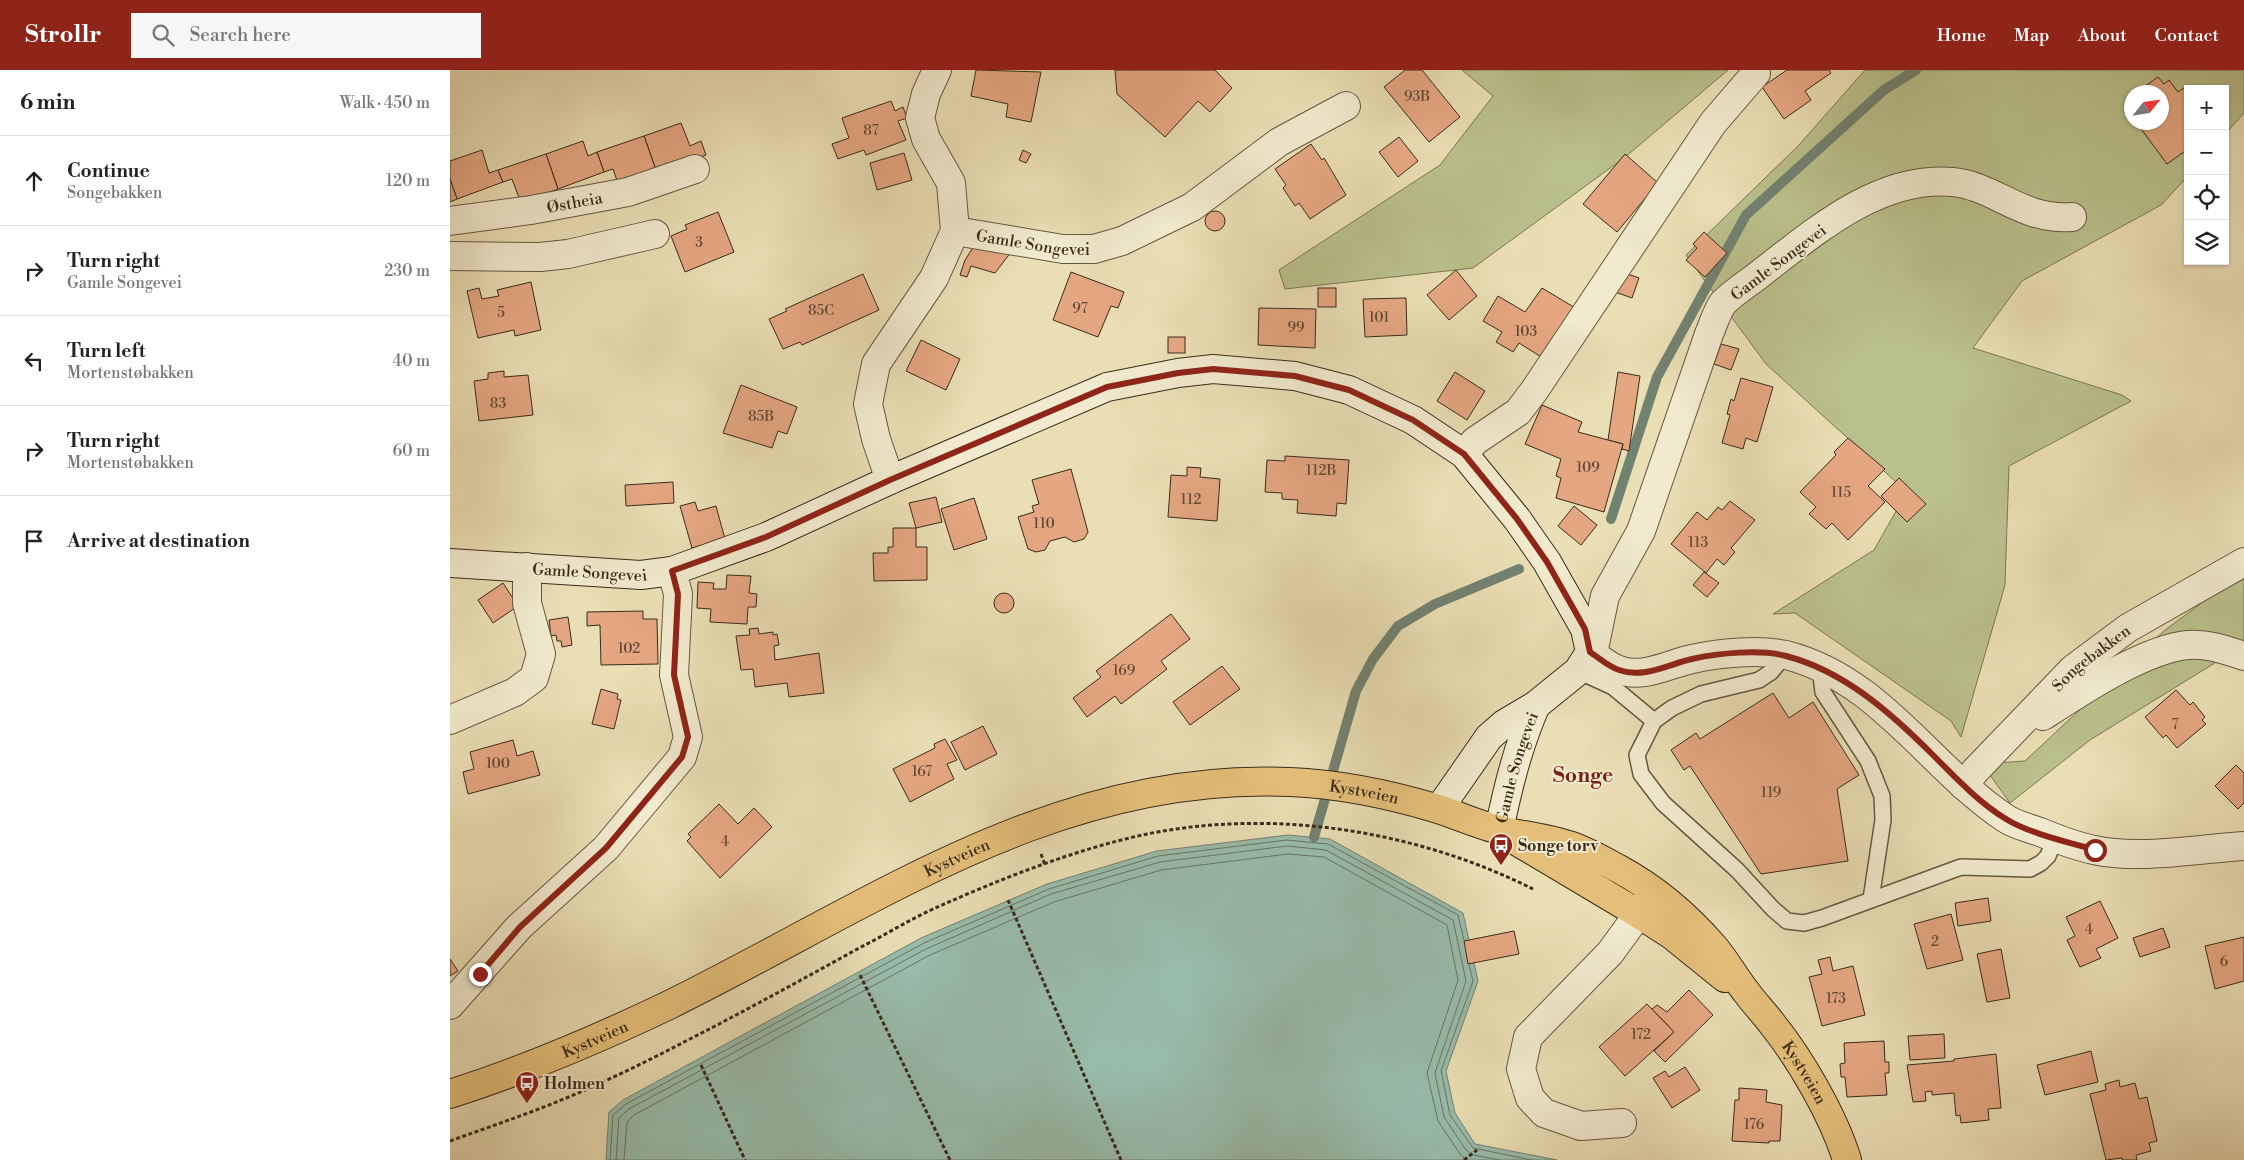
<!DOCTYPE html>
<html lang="en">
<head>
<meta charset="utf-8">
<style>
  :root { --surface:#fff; --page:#f6f6f6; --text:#222; --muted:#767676; --line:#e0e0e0; --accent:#8f2418 }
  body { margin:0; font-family:"Libre Bodoni",serif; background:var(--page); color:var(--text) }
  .controls { position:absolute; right:15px; top:15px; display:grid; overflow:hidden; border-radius:0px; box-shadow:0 1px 4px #0004 }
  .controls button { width:45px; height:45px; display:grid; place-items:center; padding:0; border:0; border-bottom:1px solid var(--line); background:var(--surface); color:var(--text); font:25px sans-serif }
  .compass { position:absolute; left:1674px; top:15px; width:45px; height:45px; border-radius:50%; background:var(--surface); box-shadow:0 1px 4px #0004; rotate:60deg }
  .stop { position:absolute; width:15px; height:15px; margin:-11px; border:4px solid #8f2418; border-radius:50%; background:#fff }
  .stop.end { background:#8f2418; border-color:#fff; box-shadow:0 1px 5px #0008 }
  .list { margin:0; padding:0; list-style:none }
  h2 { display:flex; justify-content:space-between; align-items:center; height:65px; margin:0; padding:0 20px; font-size:21px }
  h2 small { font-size:16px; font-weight:400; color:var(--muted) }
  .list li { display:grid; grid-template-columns:32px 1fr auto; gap:15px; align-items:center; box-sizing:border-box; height:90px; padding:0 20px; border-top:1px solid var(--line) }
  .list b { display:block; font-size:19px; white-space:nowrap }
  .list p { margin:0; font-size:16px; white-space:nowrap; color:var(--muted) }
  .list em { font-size:16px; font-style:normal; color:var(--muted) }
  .icon { flex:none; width:28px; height:28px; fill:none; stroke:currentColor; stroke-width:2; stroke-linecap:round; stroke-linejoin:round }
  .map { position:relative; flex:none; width:1794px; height:1090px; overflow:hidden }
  header { display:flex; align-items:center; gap:30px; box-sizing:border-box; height:70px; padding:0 25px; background:var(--accent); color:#fff }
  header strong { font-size:24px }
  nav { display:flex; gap:28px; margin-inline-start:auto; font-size:18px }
  .search { width:350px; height:45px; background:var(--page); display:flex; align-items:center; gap:12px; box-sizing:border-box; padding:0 18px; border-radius:0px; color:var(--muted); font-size:19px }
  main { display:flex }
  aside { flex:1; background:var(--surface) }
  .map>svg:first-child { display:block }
  .green { fill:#bac08b; stroke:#7a7652; fill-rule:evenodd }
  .water { fill:#98bcab; stroke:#728271 }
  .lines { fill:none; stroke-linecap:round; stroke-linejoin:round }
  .shore { stroke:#687462; stroke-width:1 }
  .stream { stroke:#728271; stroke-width:10 }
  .building { fill:#e5a782; stroke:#392b1a }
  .lane-casing { stroke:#655840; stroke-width:18 }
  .street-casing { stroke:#655840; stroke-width:30 }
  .secondary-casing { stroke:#392b1a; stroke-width:30 }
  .primary-casing { stroke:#392b1a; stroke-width:30 }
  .path { stroke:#392b1a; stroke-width:3; stroke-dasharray:4 2.5; stroke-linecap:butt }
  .lane { stroke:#f1eace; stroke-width:15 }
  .street { stroke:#f1eace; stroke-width:28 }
  .secondary { stroke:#f1eace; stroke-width:28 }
  .primary { stroke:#e5bf7a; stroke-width:28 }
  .route { stroke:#8f2418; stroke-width:6 }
  .labels { text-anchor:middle; stroke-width:4; stroke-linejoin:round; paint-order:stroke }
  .number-label { font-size:14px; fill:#644a34 }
  .street-label { font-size:16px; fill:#392b1a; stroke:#f1eace }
  .poi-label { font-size:16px; font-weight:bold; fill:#392b1a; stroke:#f1eace; text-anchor:start }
  .district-label { font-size:21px; font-weight:bold; fill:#7a1f14; stroke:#f1eace }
</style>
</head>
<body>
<header>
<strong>Strollr</strong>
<div class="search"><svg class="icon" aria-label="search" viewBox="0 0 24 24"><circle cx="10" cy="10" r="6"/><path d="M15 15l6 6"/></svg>Search here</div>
<nav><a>Home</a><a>Map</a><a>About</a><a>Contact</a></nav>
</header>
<main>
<aside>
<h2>6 min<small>Walk · 450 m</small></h2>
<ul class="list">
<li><svg class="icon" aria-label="ahead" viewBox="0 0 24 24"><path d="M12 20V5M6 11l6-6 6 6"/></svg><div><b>Continue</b><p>Songebakken</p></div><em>120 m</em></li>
<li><svg class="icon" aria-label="right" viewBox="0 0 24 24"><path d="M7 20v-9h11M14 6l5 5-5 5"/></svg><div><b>Turn right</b><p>Gamle Songevei</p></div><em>230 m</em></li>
<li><svg class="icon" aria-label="left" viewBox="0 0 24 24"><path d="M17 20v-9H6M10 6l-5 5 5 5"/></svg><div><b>Turn left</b><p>Mortenstøbakken</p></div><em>40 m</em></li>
<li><svg class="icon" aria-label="right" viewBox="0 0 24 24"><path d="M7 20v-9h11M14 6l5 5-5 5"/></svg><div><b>Turn right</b><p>Mortenstøbakken</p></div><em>60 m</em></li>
<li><svg class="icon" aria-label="arrive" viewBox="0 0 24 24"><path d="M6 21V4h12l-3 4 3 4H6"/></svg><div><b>Arrive at destination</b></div></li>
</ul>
</aside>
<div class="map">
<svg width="1794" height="1090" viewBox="0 0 1794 1090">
  <rect width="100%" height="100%" fill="#eadeb4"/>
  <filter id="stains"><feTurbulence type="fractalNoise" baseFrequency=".004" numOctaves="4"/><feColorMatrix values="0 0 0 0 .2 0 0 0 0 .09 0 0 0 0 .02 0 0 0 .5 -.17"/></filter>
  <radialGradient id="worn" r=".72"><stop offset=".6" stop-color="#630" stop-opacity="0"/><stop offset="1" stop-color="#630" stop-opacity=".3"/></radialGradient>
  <g class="green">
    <path d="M1012 0H1278L1174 88 1023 198 835 219 829 200 990 95 1043 26Z"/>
    <path d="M1415 0H1794V43L1775 64V19H1738V106L1711 135 1572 211 1523 278 1672 325 1681 331 1559 396 1555 515 1511 667 1501 651 1345 543 1323 544 1424 480 1457 422 1316 294 1236 185 1349 75ZM1682 22H1712V52H1682Z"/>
    <path d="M1794 502V575L1640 670 1560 733 1532 694 1575 691 1715 560Z"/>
  </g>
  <path class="water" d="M838 765 880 769 1013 843 1028 911 996 1001 1005 1043 1025 1074 1107 1090H156L159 1042 173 1030 471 868 597 814 707 781Z"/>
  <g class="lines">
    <g class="shore">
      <path d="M1019 895 1023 911 991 1001 1000 1045 1023 1078 1082 1090"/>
      <path d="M160 1090 163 1045 176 1034 474 873 599 819 708 786 837 770 878 774 1008 845 1014 870"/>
      <path d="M166 1090 169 1048 179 1039 476 879 601 824 710 792 837 776 876 780 1003 850 1016 911 985 1003 994 1047 1016 1080 1023 1085 1050 1090"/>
      <path d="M174 1090 177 1052 184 1045 480 885 604 832 711 800 838 784 874 787 997 855 1008 910 977 1003 988 1051 1010 1084 1016 1090"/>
    </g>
    <g class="stream">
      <path d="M1161 449 1207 307 1296 145 1434 20 1466 0"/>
      <path d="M864 767 906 621 923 589 948 556 985 534 1069 499"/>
    </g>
  </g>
  <g class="building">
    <path d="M526 0 591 2 581 52 556 47 558 34 521 26Z"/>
    <path d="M665 0H765L782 18 760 42 748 31 715 67 667 24Z"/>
    <path d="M955 0H972L1010 47 979 72 934 17Z"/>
    <path d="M1337 0H1379L1381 3 1355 21 1361 30 1334 49 1312 17Z"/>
    <path d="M1708 7 1714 14 1719 10 1728 22 1738 15 1741 19H1738V79L1717 94 1686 52H1712V22H1687Z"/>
    <path d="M441 31 445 41 453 37 457 48 448 51 456 70 416 85 414 80 388 89 382 74 399 68 392 48Z"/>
    <path d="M231 53 240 76 251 71 256 85 207 103 194 66Z"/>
    <path d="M194 66 207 103 169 116 163 99 154 102 147 82Z"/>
    <path d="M949 67 968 91 948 107 929 82Z"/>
    <path d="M133 71 138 86 147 82 154 102 108 119 96 84Z"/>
    <path d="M861 74 872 90 874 88 896 125 860 149 849 133 845 136 833 118 836 115 825 99Z"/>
    <path d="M32 80 39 103 48 100 53 112 7 129 0 109V91Z"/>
    <path d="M573 80 581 84 576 93 569 90Z"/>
    <path d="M454 83 462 110 427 120 420 93Z"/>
    <path d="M96 84 108 119 71 133 62 109 53 112 48 100Z"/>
    <path d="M1175 84 1208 113 1167 162 1133 134Z"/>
    <path d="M0 109 7 129 0 132Z"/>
    <circle cx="765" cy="151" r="10"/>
    <path d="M268 142 284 182 235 202 221 166 237 159 235 155Z"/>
    <path d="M1254 162 1277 183 1255 207 1236 190 1247 178 1243 174Z"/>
    <path d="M524 176 561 182 545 203 521 196 517 207 510 205 515 190Z"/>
    <path d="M1006 200 1027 226 999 250 977 225Z"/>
    <path d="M621 202 674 222 668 238 661 236 648 267 603 250Z"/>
    <path d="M1172 202 1189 208 1182 228 1165 222Z"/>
    <path d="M413 204 429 240 352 275 350 272 333 279 319 249 337 241 335 239Z"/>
    <path d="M81 212 91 260 65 266 64 260 28 268 17 221 29 218 32 229 49 226 47 220Z"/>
    <rect x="868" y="218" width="18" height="19"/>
    <path d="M1092 218 1127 239 1096 290 1069 273 1063 282 1046 272 1052 262 1033 251 1048 226 1075 242Z"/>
    <path d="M956 228 957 265 915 267 913 229Z"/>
    <path d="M809 238 866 239 865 278 808 275Z"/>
    <rect x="718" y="267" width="17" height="16"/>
    <path d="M471 270 510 289 496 320 456 301Z"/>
    <path d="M1271 274 1289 279 1281 300 1264 294Z"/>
    <path d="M54 301V307L78 305 83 345 29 351 24 311 38 309V303Z"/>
    <path d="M1005 302 1035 321 1017 350 987 331Z"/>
    <path d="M1168 302 1190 306 1179 381 1172 379 1173 374 1158 370Z"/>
    <path d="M1291 308 1323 317 1307 372 1296 368 1293 379 1272 373 1280 345 1277 344 1281 329 1284 331Z"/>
    <path d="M291 315 347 337 337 364 328 361 322 378 273 363Z"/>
    <path d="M1092 335 1132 352 1128 362 1173 374 1154 442 1106 428 1111 408 1106 406 1111 389 1075 374Z"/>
    <path d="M1398 368 1435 399 1418 416 1435 432 1398 470 1382 453 1376 459 1359 444 1366 437 1350 422 1386 385 1384 382Z"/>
    <path d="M835 386 899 390 896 434 887 433 886 446 847 443 848 430 832 429V423L815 422 817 390 835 391Z"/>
    <path d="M737 397 751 398 750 407 770 409 767 451 718 447 721 405 737 406Z"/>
    <path d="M621 399 638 462 634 469 624 472 615 467 600 471 595 480 586 482 578 479 568 447 584 442 582 436 589 434 582 410Z"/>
    <path d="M1449 408 1476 434 1457 452 1431 426Z"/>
    <path d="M223 412 224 433 176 436 175 415Z"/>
    <path d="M486 427 492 452 466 458 459 433Z"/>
    <path d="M524 428 537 469 504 480 491 439Z"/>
    <path d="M1280 431 1305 450 1281 478 1285 482 1274 495 1267 489 1256 503 1221 474 1247 442 1257 450 1268 437 1272 440Z"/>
    <path d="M245 432 248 441 266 436 275 469 242 478 230 436Z"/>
    <path d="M1124 436 1147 455 1131 475 1108 456Z"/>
    <path d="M443 458H466V477H477V510L424 511 423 483H438V477H443Z"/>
    <path d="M1254 502 1269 513 1257 527 1243 515Z"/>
    <path d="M277 505 301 506 299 523 307 524 306 537H298L297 554 260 552 261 539 247 538 248 512 264 513 263 519H276Z"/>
    <path d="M53 513 68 536 43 553 28 530Z"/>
    <circle cx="554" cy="533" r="10"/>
    <path d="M193 541V549H207L208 594 151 595 150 555 137 556V542Z"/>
    <path d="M721 544 740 569 711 591 717 599 671 634 665 626 637 647 623 628 651 607 646 601Z"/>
    <path d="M118 547 122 575 112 577 111 571H107L106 565 101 566 99 550Z"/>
    <path d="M308 558 309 564 323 562V565L327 564 329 575 324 576 325 590 369 583 374 623 339 627 337 613 305 617 303 599 291 600 286 566 300 565 299 559Z"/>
    <path d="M772 596 790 619 740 655 723 632Z"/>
    <path d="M151 619 168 624 167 629 171 630 164 659 142 654Z"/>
    <path d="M1726 620 1740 635 1743 632 1755 647 1752 650 1756 654 1727 678 1716 665 1713 668 1695 647Z"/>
    <path d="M1323 623 1339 648 1363 632 1409 705 1387 719 1398 791 1311 804 1240 696 1234 700 1221 680 1246 663 1250 669Z"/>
    <path d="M533 656 547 684 515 700 501 672Z"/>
    <path d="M495 669 507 690 497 694 504 709 460 732 443 699 485 678 484 674Z"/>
    <path d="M63 670 67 686 83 681 90 705 18 724 13 702 24 699 20 682Z"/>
    <path d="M1786 695 1794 703V733L1788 739 1765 716Z"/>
    <path d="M269 734 288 754 304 738 322 757 270 808 237 771 241 767 238 764Z"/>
    <path d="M1538 828 1541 851 1508 856 1505 833Z"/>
    <path d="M1650 831 1668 868 1646 879 1651 888 1630 897 1617 870 1625 866 1616 847Z"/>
    <path d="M1501 844 1513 890 1477 899 1464 854Z"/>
    <path d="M1713 858 1720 877 1690 887 1683 868Z"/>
    <path d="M1064 861 1069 884 1018 894 1014 871Z"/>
    <path d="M1794 867V911L1765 919 1755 876Z"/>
    <path d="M1551 879 1560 928 1537 932 1527 884Z"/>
    <path d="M1380 887 1383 901 1403 896 1415 945 1372 956 1359 907 1372 904 1368 890Z"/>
    <path d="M0 889 8 901 0 906Z"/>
    <path d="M1239 920 1263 945 1215 992 1204 981 1224 962 1202 939 1207 935 1217 942Z"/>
    <path d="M1197 934 1224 962 1175 1006 1149 977Z"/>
    <path d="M1494 964 1495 988 1460 990 1458 966Z"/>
    <path d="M1434 971 1435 992H1439V1003H1435L1437 1025 1397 1027 1395 1007H1391L1390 994 1395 993 1394 973Z"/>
    <path d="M1641 981 1648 1012 1595 1025 1587 995Z"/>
    <path d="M1546 984 1551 1038 1538 1039 1539 1050 1511 1053 1510 1045 1506 1046 1504 1023 1482 1025V1021L1475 1022 1476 1031 1463 1032 1457 995 1504 991V989Z"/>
    <path d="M1235 997 1250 1020 1222 1038 1203 1008 1215 1001 1219 1007Z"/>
    <path d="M1669 1010 1670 1017 1685 1013 1689 1029 1697 1027 1707 1071 1699 1073 1701 1081 1686 1085 1687 1090H1672V1088L1656 1090 1640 1024 1656 1020 1655 1014Z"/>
    <path d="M1289 1018 1317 1020 1316 1032 1332 1035 1330 1071H1319V1073L1282 1071 1285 1030H1289Z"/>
  </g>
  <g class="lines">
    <g class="lane-casing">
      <g id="lane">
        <path d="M1335 585 1321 602 1309 610 1251 624 1222 638 1204 651 1187 685 1191 704 1213 733 1287 800 1323 839 1337 851 1354 853 1372 848 1511 797 1580 799 1591 793 1598 786 1605 768"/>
        <path d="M1370 598 1373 622 1418 691 1432 726 1433 750 1421 829"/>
        <path d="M1128 601 1163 617 1204 651"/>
      </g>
    </g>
    <g class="street-casing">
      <g id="street">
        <path d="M1622 147C1572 151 1545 116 1503 112 1431 105 1368 159 1315 200 1302 211 1285 221 1273 233 1267 241 1263 255 1259 264L1191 461 1155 526 1145 574 1140 582C1149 588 1159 597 1169 600 1193 609 1219 594 1242 589 1268 583 1310 579 1336 585 1430 609 1479 697 1555 748 1565 755 1579 758 1590 762 1607 769 1625 776 1644 780 1689 790 1747 779 1794 776"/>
        <path id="s1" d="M0 151 81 140 178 122 245 99"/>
        <path id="s2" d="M505 161 613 179H644L672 171 742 137 829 72 896 36"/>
        <path d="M0 186 90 187 118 184 205 164"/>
        <path d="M1014 384 1025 371 1068 342 1084 321 1263 53 1306 3"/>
        <path d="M440 410 426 369 418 334 426 294 484 208 505 161 501 113 476 69 470 48 476 24 487 0"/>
        <path d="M1593 646C1630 622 1694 579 1738 575 1757 573 1776 580 1794 586"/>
        <path d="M0 650 65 622 84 608 91 584 77 533V497"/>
        <path id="s3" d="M1514 716 1525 701 1623 599 1678 558 1794 492"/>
        <path d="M0 935 69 857 156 778 232 687 238 667 224 605 228 524 222 501"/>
        <path d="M1172 1053 1131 1056 1094 1043 1080 1028 1071 999 1078 967 1160 883 1203 824"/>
      </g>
    </g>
    <g class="secondary-casing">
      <g id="secondary">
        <path id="s4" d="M0 493 191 505 222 501 316 467 440 410 657 317 728 303 763 299 845 306 899 320 963 350 1014 384 1067 449 1097 492 1135 559 1140 582 1128 601 1086 635 1054 654 1039 667 989 739"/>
        <path id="s5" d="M1049 760C1058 717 1068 676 1086 635"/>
      </g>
    </g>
    <g class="primary-casing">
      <g id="primary">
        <path d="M1063 769 1189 844 1223 866 1275 908"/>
        <path id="s6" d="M0 1024C75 1000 148 969 219 935 420 836 606 701 840 712 889 714 938 724 985 738 1008 745 1030 756 1054 761 1075 766 1098 768 1118 775 1135 780 1154 791 1169 799 1204 818 1238 847 1264 877 1276 891 1285 908 1297 923 1305 934 1315 944 1323 955 1351 990 1384 1047 1397 1090"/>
      </g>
    </g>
    <g class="path">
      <path d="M591 784 595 795"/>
      <path d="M558 830 671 1090"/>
      <path d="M410 905 500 1090"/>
      <path d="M251 995 295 1090"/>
      <path d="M0 1071C33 1059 66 1048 99 1035 145 1017 192 994 236 971 295 941 353 909 411 877 435 865 459 850 483 839 550 809 626 779 697 764 826 738 967 761 1083 819"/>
      <path d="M1014 1090 1027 1080"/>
    </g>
    <use href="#lane" class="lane"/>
    <use href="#street" class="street"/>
    <use href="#secondary" class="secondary"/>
    <use href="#primary" class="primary"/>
  </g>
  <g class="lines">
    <path class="route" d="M30 904 70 857 156 778 232 687 238 667 224 605 228 524 222 501 316 467 440 410 657 317 728 303 763 299 845 306 899 320 963 350 1014 384 1067 449 1097 492 1135 559 1140 582C1149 588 1159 597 1169 600 1194 609 1219 594 1242 589 1268 583 1311 579 1336 586 1394 601 1441 643 1482 684 1505 707 1528 732 1556 749 1578 763 1618 772 1645 780"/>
  </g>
  <defs>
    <g id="bus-pin" transform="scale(1.25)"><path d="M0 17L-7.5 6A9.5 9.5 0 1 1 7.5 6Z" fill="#8f2418" stroke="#f1eace"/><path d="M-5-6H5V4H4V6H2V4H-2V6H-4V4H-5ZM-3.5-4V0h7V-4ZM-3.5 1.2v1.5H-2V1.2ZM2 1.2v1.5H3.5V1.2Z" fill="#fff"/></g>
  </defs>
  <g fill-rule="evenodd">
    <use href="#bus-pin" x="1051" y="775"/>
    <use href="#bus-pin" x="77" y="1013"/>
  </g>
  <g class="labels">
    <g class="number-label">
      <text x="967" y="31">93B</text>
      <text x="421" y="65">87</text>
      <text x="249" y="177">3</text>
      <text x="630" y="243">97</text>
      <text x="371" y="245">85C</text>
      <text x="51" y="247">5</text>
      <text x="929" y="252">101</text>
      <text x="846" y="262">99</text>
      <text x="1076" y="266">103</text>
      <text x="48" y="338">83</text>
      <text x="311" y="351">85B</text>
      <text x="1138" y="402">109</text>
      <text x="871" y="405">112B</text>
      <text x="1391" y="427">115</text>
      <text x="741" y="434">112</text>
      <text x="594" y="458">110</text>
      <text x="1248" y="477">113</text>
      <text x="179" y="583">102</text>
      <text x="674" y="605">169</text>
      <text x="1725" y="659">7</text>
      <text x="48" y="698">100</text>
      <text x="472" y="706">167</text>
      <text x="1321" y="727">119</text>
      <text x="275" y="776">4</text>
      <text x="1639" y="864">4</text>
      <text x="1485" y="876">2</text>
      <text x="1774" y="896">6</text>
      <text x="1386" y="933">173</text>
      <text x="1191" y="969">172</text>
      <text x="1304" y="1059">176</text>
    </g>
    <g class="street-label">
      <text dy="6" stroke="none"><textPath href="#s1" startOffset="126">Østheia</textPath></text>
      <text dy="6" stroke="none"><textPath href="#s2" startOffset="79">Gamle Songevei</textPath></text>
      <text transform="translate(1328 192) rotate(-37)" y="6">Gamle Songevei</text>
      <text dy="6" stroke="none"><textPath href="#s4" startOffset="140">Gamle Songevei</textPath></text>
      <text dy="6" stroke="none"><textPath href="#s3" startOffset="181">Songebakken</textPath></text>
      <text dy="6" stroke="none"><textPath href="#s5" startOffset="65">Gamle Songevei</textPath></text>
      <text dy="6" stroke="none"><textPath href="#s6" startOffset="980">Kystveien</textPath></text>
      <text dy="6" stroke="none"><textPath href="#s6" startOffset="560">Kystveien</textPath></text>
      <text dy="6" stroke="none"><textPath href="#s6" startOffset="155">Kystveien</textPath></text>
      <text dy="6" stroke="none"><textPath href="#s6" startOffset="1526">Kystveien</textPath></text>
    </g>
    <g class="poi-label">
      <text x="1068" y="781">Songe torv</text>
      <text x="94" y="1019">Holmen</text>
    </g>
    <g class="district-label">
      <text x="1133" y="712">Songe</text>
    </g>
  </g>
  <rect width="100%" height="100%" filter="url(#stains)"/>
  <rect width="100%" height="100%" fill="url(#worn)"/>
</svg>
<div class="controls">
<button>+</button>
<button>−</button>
<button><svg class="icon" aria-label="locate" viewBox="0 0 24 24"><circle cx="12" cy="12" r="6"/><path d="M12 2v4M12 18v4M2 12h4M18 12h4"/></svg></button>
<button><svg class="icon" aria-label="layers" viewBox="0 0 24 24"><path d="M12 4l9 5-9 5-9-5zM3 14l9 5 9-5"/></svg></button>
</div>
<svg class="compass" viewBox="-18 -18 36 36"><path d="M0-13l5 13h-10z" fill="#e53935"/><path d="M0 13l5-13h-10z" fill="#767676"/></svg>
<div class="stop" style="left:1645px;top:780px"></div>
<div class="stop end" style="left:30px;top:904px"></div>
</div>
</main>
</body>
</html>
